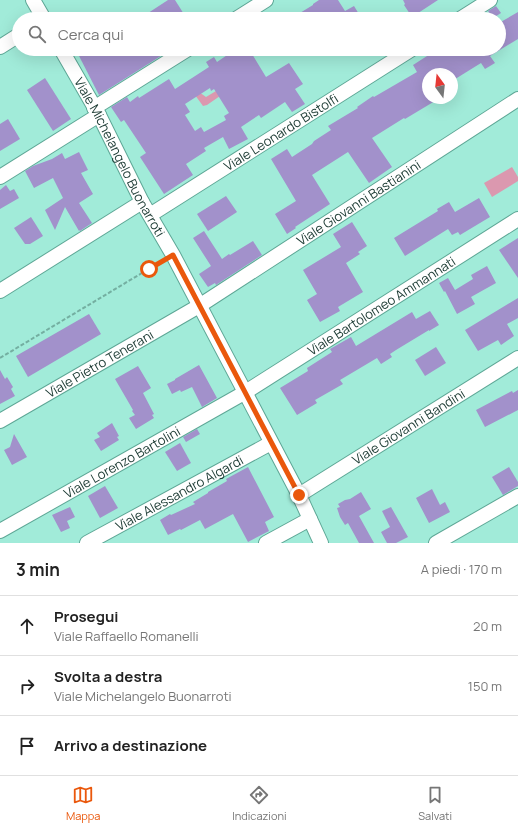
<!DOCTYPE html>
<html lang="it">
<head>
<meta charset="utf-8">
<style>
  :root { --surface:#fff; --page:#f6f6f6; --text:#222; --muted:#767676; --line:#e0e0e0; --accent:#ea580c }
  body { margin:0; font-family:Manrope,sans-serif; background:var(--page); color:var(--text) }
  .compass { position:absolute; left:422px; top:68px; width:36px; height:36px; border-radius:50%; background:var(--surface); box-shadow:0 4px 16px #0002; rotate:345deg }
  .stop { position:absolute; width:12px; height:12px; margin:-9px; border:3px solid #ea580c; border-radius:50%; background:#fff }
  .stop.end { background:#ea580c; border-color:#fff; box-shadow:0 1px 4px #0008 }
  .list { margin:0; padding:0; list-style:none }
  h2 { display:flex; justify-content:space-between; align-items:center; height:52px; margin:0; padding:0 16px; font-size:17px }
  h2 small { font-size:13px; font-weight:400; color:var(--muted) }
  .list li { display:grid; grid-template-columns:26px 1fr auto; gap:12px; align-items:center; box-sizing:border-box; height:60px; padding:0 16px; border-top:1px solid var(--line) }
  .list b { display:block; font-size:15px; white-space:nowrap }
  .list p { margin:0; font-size:13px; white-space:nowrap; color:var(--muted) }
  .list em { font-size:13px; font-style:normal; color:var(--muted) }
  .icon { flex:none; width:22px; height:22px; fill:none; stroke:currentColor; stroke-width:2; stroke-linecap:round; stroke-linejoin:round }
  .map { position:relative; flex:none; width:518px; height:543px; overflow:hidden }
  .search { position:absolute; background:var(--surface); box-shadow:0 4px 16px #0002; left:12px; right:12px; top:12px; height:44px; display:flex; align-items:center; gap:10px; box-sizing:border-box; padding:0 14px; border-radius:22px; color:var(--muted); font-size:15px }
  .sheet { height:232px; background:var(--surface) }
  nav { display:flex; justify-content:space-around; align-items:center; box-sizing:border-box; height:56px; border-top:1px solid var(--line); background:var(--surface); font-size:11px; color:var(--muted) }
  nav a { display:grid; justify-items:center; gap:2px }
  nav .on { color:var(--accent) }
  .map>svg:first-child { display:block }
  .water { fill:#db98af }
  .building { fill:#a291cb; fill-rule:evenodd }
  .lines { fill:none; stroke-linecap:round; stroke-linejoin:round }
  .minor-casing { stroke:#5ea796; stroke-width:16 }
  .path { stroke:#74afa1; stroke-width:2; stroke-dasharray:4 2; stroke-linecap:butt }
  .minor { stroke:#fff; stroke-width:14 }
  .route { stroke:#ea580c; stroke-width:5 }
  .labels { text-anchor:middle; stroke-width:4; stroke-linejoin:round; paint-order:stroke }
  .street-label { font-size:13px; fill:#203e37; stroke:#aef8e6 }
</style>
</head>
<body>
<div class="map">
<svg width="518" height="543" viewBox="0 0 518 543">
  <rect width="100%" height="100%" fill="#a1ebd9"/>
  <g class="water">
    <path d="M216 91 220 96 207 105 203 106 195 95 199 92 206 97Z"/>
    <path d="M512 167 518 177V181L492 197 484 183Z"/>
  </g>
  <g class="building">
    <path d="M168 0H175L187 19H139Z"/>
    <path d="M319 0H338L345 11 354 6 362 19H290L313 5V4Z"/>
    <path d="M403 0H438L412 17 404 5 405 4Z"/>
    <path d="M496 6 501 13 493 18 488 11Z"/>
    <path d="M518 12V39L490 56 495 63 485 69 481 63 452 81V74H428V98H440L405 119 404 118 372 138 392 167 369 183 348 152 312 175 330 204 295 227 296 228 287 234 275 214 296 201 271 159 287 149 292 157 312 144 314 141 331 130 328 126 358 108 357 107 373 96 374 97 417 72 413 65 438 49H499V23Z"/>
    <path d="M86 49H172L99 95 78 54Z"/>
    <path d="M236 49H249L266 77 289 63 303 84 295 89 305 104 292 112 285 102 261 118 259 115 241 127 248 139 229 149 223 137 204 148 206 151 186 164 193 175 164 194 140 157 146 153 124 120 121 122 111 107 127 97 130 102 138 96 139 98 169 79 175 89 209 67 206 62 214 57 217 62ZM210 88 211 91 214 89 229 113 224 116 226 120 204 132 201 127 195 131 185 115 190 112 185 104Z"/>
    <path d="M45 78 71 119 53 131 27 90Z"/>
    <path d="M8 119 20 139 0 151V124Z"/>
    <path d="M79 152 88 170 81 173 93 194 79 203 92 223 80 231 79 230V231L65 207 55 230 45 210 63 198 53 178 34 188 25 171 33 166 52 159 62 153 65 159Z"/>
    <path d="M6 185 10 191 14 189 19 198 0 209V190Z"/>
    <path d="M226 196 237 212 208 231 197 214Z"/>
    <path d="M479 198 490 217 460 235 458 232 452 235 448 229 405 256 394 238 438 211 437 209 449 202 455 212Z"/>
    <path d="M31 217 43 236 30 244H25L14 228Z"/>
    <path d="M352 222 367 246 358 252 360 254 346 263 363 292 338 307 340 311 320 322 307 300 317 294 303 270 341 247 333 234Z"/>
    <path d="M204 231 222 259 229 254 230 255 253 241 262 255 216 285 215 283 208 287 199 274 211 266 193 238Z"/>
    <path d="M518 238V278L499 250Z"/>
    <path d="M487 266 496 283 471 297 475 304 457 314 445 291 444 292 439 283 448 278 455 290 473 279 471 275Z"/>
    <path d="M518 298V318L507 324 514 336 501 345 498 340 478 351 465 330Z"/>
    <path d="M430 311 439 325 429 331V330L396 350 390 354 392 357 381 364 377 358 340 380 343 384 315 400 317 403 297 415 280 388 308 371 307 368 332 352 330 349 351 337 356 346 412 312 416 319Z"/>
    <path d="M89 314 101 334 28 377 16 356Z"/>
    <path d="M436 347 446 363 425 376 415 360Z"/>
    <path d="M199 365 217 398 202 407 192 387 181 392 180 390 172 394 167 384 175 380V379Z"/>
    <path d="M138 366 151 388 143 393 154 414 152 415 154 418 136 429 129 418 135 415 132 411 133 410 115 379Z"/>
    <path d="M0 370 5 379 7 377 13 387 11 389 15 396 0 404Z"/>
    <path d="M518 390V410L485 427 476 410 512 391 513 393Z"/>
    <path d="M112 423 119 436 117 437 119 440 101 451 94 440 100 437 97 433Z"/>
    <path d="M197 429 200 434 186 442 183 437Z"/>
    <path d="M14 434 27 457 12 465 4 450 10 447Z"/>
    <path d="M180 443 191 463 177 471 165 452Z"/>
    <path d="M248 467 274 517 265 522 269 531 248 542 233 514 205 529 200 520 181 530 180 529 168 535 160 520 170 514 171 515 195 504 193 502 208 493V492L227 481 226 479Z"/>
    <path d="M509 467 518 482V486L503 495 492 477Z"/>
    <path d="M105 486 118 508 100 518 88 496Z"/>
    <path d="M432 489 440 505 445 502 450 512 429 523 416 498Z"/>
    <path d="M361 492 371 509 359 516 374 543H359L348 523 345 525 340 517 337 508 340 507 338 504 345 500 350 499Z"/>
    <path d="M70 507 75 517 67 521 70 528 61 532 52 515Z"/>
    <path d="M391 507 408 537 396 543H387L381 532 390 527 382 511Z"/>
  </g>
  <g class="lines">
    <g class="minor-casing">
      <g id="minor">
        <path d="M33 0 44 19"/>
        <path d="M236 19 266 0"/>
        <path d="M460 19 490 0"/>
        <path d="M0 47 19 35"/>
        <path id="s1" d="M61 49 99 115 142 202 173 255 299 495 321 543"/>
        <path d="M94 108 188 49"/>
        <path d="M0 177 99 115"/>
        <path id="s2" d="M150 215 412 49"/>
        <path d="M0 291 142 202"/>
        <path id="s3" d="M0 421 199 306 518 99"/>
        <path id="s4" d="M299 495 518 358"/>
        <path id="s5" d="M0 531 244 393 518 219"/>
        <path id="s6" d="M87 543 271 443"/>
        <path d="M266 543 310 519"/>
        <path d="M436 543 518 496"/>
      </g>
    </g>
    <path class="path" d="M0 358 162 261"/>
    <use href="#minor" class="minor"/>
  </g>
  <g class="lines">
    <path class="route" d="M149 269 173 255 299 495"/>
  </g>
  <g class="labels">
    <g class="street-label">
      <text dy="5" stroke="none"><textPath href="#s2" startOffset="155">Viale Leonardo Bistolfi</textPath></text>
      <text dy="5" stroke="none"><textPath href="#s1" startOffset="123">Viale Michelangelo Buonarroti</textPath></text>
      <text dy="5" stroke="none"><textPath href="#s3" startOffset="420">Viale Giovanni Bastianini</textPath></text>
      <text dy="5" stroke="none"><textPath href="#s5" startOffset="443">Viale Bartolomeo Ammannati</textPath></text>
      <text dy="5" stroke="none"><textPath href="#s3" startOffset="115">Viale Pietro Tenerani</textPath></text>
      <text dy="5" stroke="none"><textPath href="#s4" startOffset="129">Viale Giovanni Bandini</textPath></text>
      <text dy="5" stroke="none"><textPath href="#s5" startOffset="140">Viale Lorenzo Bartolini</textPath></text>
      <text dy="5" stroke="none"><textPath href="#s6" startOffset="105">Viale Alessandro Algardi</textPath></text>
    </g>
  </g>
</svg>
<svg class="compass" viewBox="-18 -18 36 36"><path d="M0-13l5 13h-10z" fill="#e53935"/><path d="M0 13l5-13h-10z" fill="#767676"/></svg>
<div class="stop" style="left:149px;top:269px"></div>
<div class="stop end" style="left:299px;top:495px"></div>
<div class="search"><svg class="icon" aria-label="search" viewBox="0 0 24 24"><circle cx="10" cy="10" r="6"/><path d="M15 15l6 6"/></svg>Cerca qui</div>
</div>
<section class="sheet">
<h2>3 min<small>A piedi · 170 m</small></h2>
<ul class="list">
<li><svg class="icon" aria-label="ahead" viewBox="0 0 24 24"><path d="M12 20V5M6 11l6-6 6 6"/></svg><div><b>Prosegui</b><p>Viale Raffaello Romanelli</p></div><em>20 m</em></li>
<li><svg class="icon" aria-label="right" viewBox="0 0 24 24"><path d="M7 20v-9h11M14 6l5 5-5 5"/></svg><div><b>Svolta a destra</b><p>Viale Michelangelo Buonarroti</p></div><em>150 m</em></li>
<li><svg class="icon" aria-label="arrive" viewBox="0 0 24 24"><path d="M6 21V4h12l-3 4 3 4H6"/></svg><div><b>Arrivo a destinazione</b></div></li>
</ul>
</section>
<nav>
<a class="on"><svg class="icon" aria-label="map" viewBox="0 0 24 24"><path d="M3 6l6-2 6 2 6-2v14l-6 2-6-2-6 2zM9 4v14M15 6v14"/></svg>Mappa</a>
<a><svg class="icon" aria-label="directions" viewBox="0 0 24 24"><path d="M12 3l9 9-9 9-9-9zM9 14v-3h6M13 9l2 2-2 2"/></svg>Indicazioni</a>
<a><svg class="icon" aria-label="saved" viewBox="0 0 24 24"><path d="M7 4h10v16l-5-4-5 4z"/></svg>Salvati</a>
</nav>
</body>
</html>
